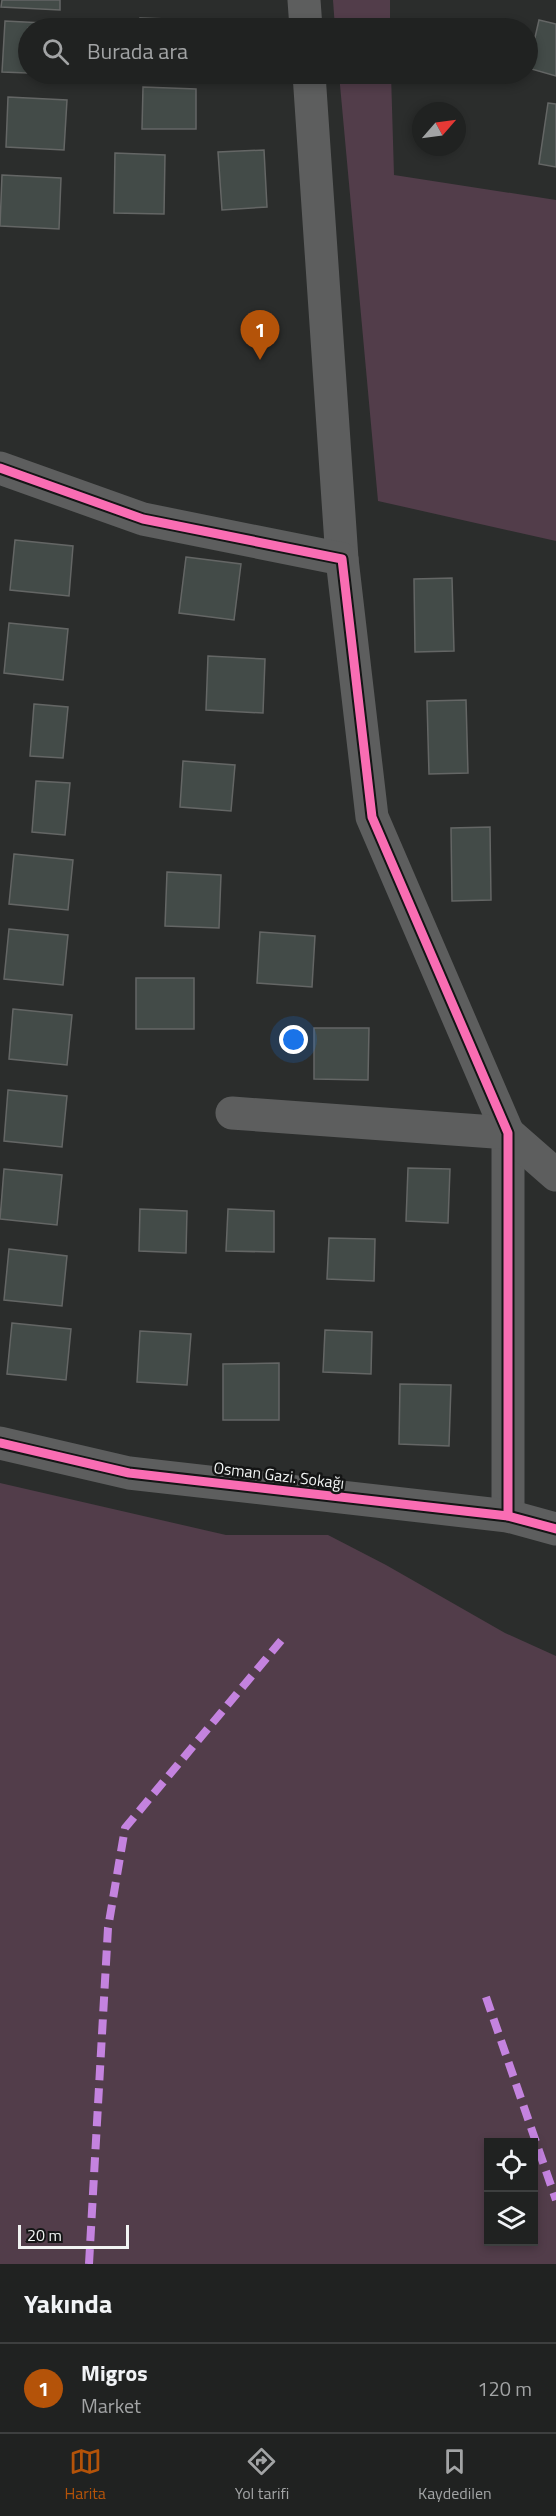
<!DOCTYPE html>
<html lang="tr">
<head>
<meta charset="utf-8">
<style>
  :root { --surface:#202221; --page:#2d2f2e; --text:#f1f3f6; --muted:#a2a4a5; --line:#3d3f3f; --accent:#b45309 }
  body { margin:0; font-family:"Titillium Web",sans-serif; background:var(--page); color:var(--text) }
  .controls { position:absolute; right:18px; bottom:18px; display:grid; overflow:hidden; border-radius:0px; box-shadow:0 3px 9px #0003 }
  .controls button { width:54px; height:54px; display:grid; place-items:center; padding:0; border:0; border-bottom:2px solid var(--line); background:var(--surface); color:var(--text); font:30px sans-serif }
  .compass { position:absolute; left:412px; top:102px; width:54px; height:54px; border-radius:50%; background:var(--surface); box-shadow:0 3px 9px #0003; rotate:62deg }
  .scale { position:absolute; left:18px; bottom:15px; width:111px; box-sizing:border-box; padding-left:6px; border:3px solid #f1f4f3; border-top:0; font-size:16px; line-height:21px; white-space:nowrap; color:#f1f4f3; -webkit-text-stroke:4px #141515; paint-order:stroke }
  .you { position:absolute; left:294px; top:1040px; width:21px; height:21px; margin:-15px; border:4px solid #fff; border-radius:50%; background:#1a73e8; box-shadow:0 0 0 9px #1a73e833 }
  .badge { display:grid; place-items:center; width:39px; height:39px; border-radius:50%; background:var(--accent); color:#fff; font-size:20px; font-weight:700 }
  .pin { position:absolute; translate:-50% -50px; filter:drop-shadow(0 2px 3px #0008) }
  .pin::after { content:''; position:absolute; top:32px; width:21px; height:18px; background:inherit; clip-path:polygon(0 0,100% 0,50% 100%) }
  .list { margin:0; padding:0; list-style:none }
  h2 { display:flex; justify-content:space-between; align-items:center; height:78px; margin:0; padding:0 24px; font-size:26px }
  h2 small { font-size:20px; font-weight:400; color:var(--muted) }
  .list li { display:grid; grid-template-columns:39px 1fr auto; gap:18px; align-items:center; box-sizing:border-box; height:90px; padding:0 24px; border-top:2px solid var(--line) }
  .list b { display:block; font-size:22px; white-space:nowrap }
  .list p { margin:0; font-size:20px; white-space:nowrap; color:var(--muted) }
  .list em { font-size:20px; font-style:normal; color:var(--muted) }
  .icon { flex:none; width:33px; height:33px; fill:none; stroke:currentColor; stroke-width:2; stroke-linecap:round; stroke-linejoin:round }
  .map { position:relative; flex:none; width:556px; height:2264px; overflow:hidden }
  .search { position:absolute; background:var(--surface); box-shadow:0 3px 9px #0003; left:18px; right:18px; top:18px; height:66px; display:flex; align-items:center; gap:15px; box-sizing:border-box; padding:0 21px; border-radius:33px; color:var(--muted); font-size:22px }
  .sheet { height:168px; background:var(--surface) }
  nav { display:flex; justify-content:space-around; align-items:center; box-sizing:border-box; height:84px; border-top:2px solid var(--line); background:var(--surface); font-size:16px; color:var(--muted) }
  nav a { display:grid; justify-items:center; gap:3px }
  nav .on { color:var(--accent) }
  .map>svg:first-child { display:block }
  .green { fill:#523d4a; fill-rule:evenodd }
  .building { fill:#434b48; stroke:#646665; stroke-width:1.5 }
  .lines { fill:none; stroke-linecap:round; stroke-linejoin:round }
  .street { stroke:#5d5e5e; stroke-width:33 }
  .quiet { stroke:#c483df; stroke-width:8; stroke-dasharray:15 8; stroke-linecap:butt }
  .cycleway-casing { stroke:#141515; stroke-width:13 }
  .cycleway { stroke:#f96db3; stroke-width:9 }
  .labels { text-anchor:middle; stroke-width:5; stroke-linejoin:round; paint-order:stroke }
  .street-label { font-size:16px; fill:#f1f4f3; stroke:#141515 }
</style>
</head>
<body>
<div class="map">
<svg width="556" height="2264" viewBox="0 0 556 2264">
  <rect width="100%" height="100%" fill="#2b2d2c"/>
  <g class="green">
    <path d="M333 0H390V28H335Z"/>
    <path d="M339 74H391L394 175 556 200V541L378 501Z"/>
    <path d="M0 1483 226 1535H328L386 1565 505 1633 556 1656V2264H0ZM534 2142V2242H488V2142Z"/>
  </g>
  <g class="building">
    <path d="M2 0H60V10L1 7Z"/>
    <path d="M140 18 197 20 196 28H140Z"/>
    <path d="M539 20 556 24V76L528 68Z"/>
    <path d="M5 21 63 24V28H28V73L2 72Z"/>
    <path d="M143 87 196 89V129H142Z"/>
    <path d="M8 97 67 100 64 150 6 147Z"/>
    <path d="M548 103 556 104V167L539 164Z"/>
    <path d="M264 150 267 207 222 210 218 152Z"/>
    <path d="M115 153 165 155 164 214 114 213Z"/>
    <path d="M2 175 61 178 59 229 0 226Z"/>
    <path d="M15 540 73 546 69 596 10 590Z"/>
    <path d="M186 557 241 564 234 620 179 613Z"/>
    <path d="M452 578 454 651 415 652 414 579Z"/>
    <path d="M9 623 68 629 63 680 4 673Z"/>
    <path d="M208 656 265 659 263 713 206 710Z"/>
    <path d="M466 700 468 773 429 774 427 701Z"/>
    <path d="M34 704 68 707 63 758 30 756Z"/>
    <path d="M183 761 235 765 231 811 180 807Z"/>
    <path d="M36 781 70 783 65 835 32 832Z"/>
    <path d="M490 827 491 900 452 901 451 828Z"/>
    <path d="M14 854 73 860 68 910 9 904Z"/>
    <path d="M167 872 221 875 219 928 165 926Z"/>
    <path d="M9 929 68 935 63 985 4 979Z"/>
    <path d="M260 932 315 936 312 987 257 983Z"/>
    <rect x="136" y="978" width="58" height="51"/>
    <path d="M13 1009 72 1015 67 1065 9 1059Z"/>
    <path d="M314 1028H369L368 1080 314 1079Z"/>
    <path d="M8 1090 67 1096 62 1147 4 1141Z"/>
    <path d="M408 1168 450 1169 448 1223 406 1221Z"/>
    <path d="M4 1169 62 1175 57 1225 0 1219Z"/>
    <path d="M140 1209 187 1211 186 1253 139 1251Z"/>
    <path d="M228 1209 274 1211V1252L226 1251Z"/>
    <path d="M329 1238 375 1239 374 1281 327 1279Z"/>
    <path d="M9 1249 67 1256 62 1306 4 1300Z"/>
    <path d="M12 1323 71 1329 66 1380 7 1374Z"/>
    <path d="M325 1330 372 1332 371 1374 323 1372Z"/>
    <path d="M140 1331 191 1334 187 1385 137 1382Z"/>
    <path d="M279 1363V1420H223V1364Z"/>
    <path d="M400 1384 451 1385 449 1446 399 1444Z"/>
  </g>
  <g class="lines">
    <g class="street">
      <path d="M304 0 306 28"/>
      <path d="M309 74 342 559"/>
      <path d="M0 468 143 519 342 559 372 817 508 1133V1516"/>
      <path d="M232 1113 508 1133 556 1175"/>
      <path d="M0 1443 129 1473 508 1516 556 1529"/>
    </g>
    <g class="quiet">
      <path d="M486 1997 556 2200"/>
      <path d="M89 2264 108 1928 125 1828 285 1636"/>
    </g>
    <g class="cycleway-casing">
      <g id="cycleway">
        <path d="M0 468 143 519 342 559 372 817 508 1133V1516"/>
        <path d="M0 1443 129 1473 508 1516 556 1529"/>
      </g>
    </g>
    <use href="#cycleway" class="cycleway"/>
  </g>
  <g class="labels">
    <g class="street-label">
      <text transform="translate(279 1475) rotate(7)" y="6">Osman Gazi. Sokağı</text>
    </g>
  </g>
</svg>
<div class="controls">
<button><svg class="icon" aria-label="locate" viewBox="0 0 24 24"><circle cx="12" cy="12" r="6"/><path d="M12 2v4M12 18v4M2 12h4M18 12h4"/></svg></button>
<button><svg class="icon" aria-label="layers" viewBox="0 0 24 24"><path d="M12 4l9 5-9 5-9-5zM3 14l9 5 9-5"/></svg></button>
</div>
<svg class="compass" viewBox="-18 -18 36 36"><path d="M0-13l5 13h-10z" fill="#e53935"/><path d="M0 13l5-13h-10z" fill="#a2a4a5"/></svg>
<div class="scale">20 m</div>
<div class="you"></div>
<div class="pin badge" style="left:260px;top:360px">1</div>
<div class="search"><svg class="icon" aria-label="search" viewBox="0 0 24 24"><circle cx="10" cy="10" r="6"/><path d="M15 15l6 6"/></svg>Burada ara</div>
</div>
<section class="sheet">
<h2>Yakında<small></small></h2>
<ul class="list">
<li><span class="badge">1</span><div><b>Migros</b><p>Market</p></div><em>120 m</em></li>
</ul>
</section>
<nav>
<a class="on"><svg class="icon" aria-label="map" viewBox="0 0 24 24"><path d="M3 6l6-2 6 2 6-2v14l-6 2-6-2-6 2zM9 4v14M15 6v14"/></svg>Harita</a>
<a><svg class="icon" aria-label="directions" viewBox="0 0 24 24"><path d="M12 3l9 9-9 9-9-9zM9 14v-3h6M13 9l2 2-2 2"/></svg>Yol tarifi</a>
<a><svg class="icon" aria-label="saved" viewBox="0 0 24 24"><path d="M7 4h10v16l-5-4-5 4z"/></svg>Kaydedilen</a>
</nav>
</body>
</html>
